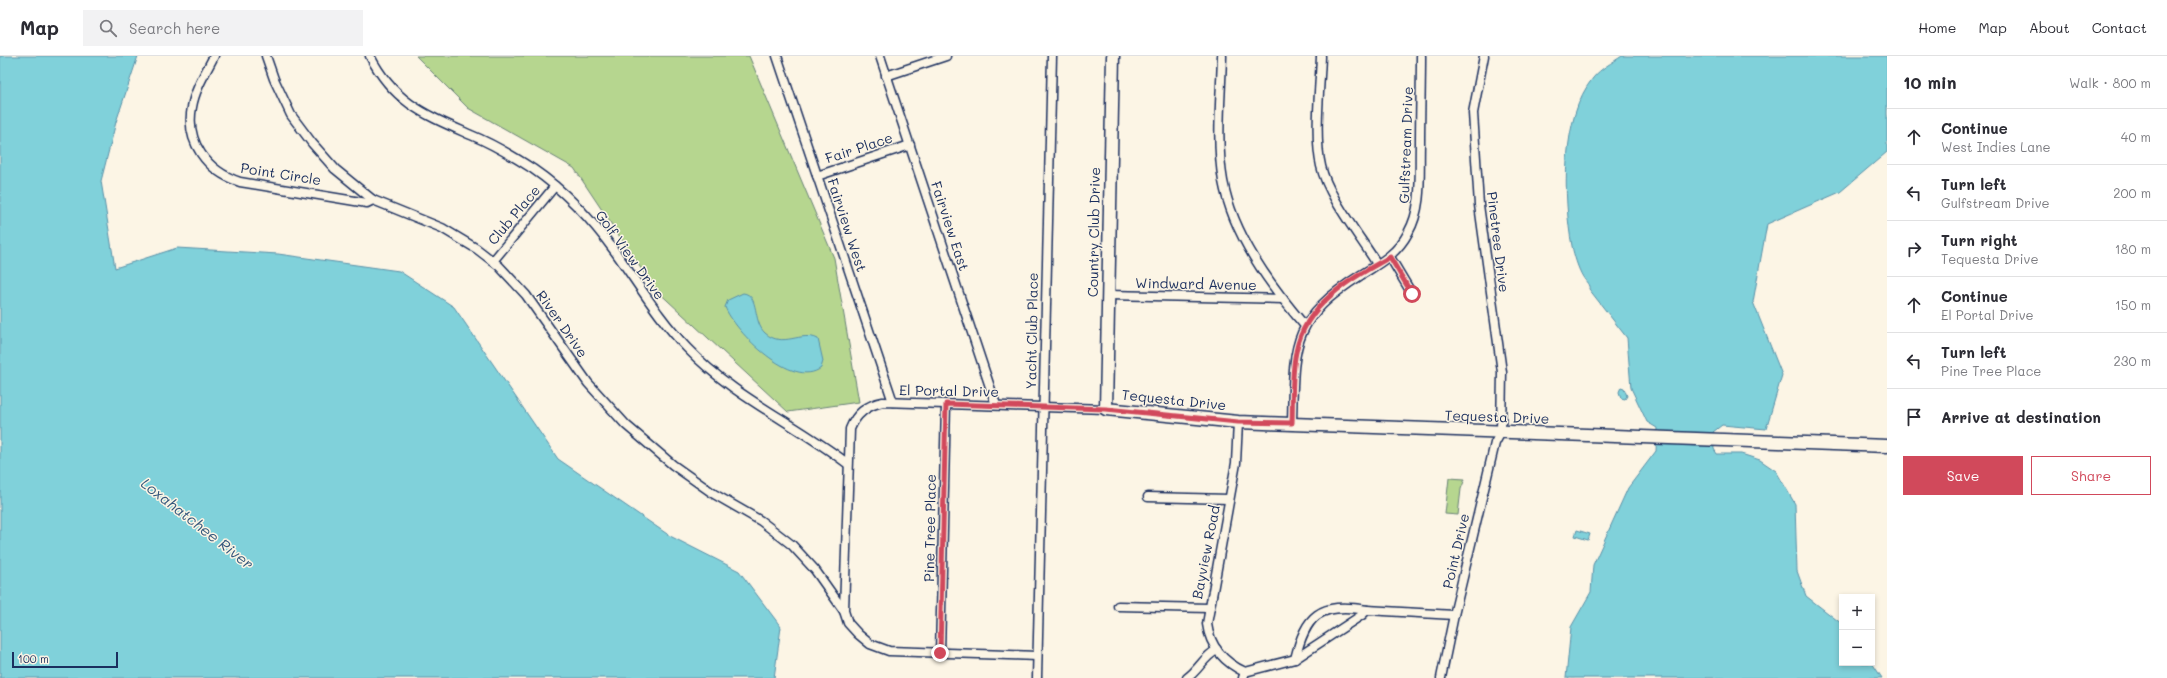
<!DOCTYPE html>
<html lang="en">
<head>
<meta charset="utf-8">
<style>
  :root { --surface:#fff; --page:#f2f2f3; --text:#2b2b33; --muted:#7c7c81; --line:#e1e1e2; --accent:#d1495b }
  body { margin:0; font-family:Mali,sans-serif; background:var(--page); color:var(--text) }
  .controls { position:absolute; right:12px; bottom:12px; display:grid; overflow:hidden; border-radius:0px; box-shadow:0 2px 6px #0003 }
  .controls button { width:36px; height:36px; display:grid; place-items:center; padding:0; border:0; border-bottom:1px solid var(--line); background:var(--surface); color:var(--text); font:20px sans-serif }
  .scale { position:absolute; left:12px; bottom:10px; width:106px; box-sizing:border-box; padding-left:4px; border:2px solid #1b2f5e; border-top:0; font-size:11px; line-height:14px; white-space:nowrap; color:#1b2f5e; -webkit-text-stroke:3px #fcf5e5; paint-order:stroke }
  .stop { position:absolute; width:12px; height:12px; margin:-9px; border:3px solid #d1495b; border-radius:50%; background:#fff }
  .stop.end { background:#d1495b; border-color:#fff; box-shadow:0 1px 4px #0008 }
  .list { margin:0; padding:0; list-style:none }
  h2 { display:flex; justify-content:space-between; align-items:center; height:52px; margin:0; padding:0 16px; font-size:17px }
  h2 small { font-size:13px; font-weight:400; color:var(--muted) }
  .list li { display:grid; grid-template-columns:26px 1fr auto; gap:12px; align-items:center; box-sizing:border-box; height:56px; padding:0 16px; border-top:1px solid var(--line) }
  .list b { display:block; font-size:15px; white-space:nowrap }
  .list p { margin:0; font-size:13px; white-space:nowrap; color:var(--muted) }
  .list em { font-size:13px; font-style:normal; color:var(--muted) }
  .actions { display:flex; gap:8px; padding:12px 16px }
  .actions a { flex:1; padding:9px 0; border:1px solid var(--accent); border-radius:0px; text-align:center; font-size:14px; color:var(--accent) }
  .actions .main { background:var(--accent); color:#fff }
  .icon { flex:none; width:22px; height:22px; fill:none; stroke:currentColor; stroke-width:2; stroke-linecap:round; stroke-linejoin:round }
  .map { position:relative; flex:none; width:1887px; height:622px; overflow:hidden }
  header { display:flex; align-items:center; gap:24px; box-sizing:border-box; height:56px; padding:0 20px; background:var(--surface); border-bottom:1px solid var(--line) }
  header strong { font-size:19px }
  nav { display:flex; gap:22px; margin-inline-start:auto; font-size:14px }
  .search { width:280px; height:36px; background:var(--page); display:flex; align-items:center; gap:10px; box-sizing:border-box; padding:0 14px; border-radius:0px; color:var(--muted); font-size:15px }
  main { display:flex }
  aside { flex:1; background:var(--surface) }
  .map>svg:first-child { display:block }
  .green { fill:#b6d68f; stroke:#688276 }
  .water { fill:#80d1da; stroke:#5890a8 }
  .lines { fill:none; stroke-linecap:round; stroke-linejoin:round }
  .street-casing { stroke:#1b2f5e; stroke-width:11 }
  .secondary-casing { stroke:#1b2f5e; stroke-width:15 }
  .street { stroke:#fcf5e5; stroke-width:8 }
  .secondary { stroke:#fcf5e5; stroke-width:12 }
  .route { stroke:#d1495b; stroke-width:5 }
  .labels { text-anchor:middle; stroke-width:3; stroke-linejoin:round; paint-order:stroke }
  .street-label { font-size:14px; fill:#1b2f5e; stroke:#fcf5e5 }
  .water-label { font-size:15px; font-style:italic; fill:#34587d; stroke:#fcf5e5 }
</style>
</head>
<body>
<header>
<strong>Map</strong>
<div class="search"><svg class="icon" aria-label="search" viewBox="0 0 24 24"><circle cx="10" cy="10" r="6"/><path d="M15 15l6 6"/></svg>Search here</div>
<nav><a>Home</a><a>Map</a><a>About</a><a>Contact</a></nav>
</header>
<main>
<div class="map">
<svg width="1887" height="622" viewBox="0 0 1887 622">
  <rect width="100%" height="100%" fill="#fcf5e5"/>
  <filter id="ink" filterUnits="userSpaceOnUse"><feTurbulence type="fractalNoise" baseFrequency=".025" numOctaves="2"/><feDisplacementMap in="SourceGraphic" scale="8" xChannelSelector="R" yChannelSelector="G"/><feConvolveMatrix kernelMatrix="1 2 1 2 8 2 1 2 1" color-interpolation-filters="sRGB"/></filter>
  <g filter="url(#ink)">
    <g class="green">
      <path d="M416 0H749L834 202 859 346 788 356 654 232 574 112 468 52Z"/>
      <path d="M1449 422 1465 423 1461 433 1458 459 1445 458Z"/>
    </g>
    <g class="water">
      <path d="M0 0H138L116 66 101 125 115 212 177 192 278 198 399 215 454 251 558 403 670 480 739 515 781 571 774 622H0Z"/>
      <path d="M1622 0H1887V96L1840 136 1767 168 1753 246 1782 319 1766 373 1722 369 1713 376 1714 393 1717 398H1741L1760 404 1776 415 1795 448 1797 515 1806 540 1842 568V607H1872L1882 622H1566L1571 571 1591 536 1593 509 1628 432 1656 395 1657 372 1647 366 1631 332 1627 282 1589 233C1590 229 1586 226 1583 221 1578 213 1574 199 1572 190 1563 142 1561 61 1593 22 1601 12 1612 7 1622 0Z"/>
      <path d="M743 237C760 239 752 265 765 277 783 293 801 274 818 283L823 305 821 312C793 334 735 276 725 251L728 244Z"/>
      <path d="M1621 331 1624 332 1627 340 1625 343 1621 342 1619 336Z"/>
      <path d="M1577 474 1590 478 1588 484 1575 480Z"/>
    </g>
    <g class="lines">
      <g class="street-casing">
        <g id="street">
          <path d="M214 0C206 16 195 33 192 51 185 86 207 115 240 126L367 147 373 144"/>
          <path d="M266 0 274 23 291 59 312 87 335 113 373 144 442 172 477 193 499 210 526 239 588 327 626 369 673 409 714 438 761 465 792 489 815 514 844 555"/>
          <path d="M370 0C394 47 426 59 471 79 493 88 513 100 533 113 565 135 593 165 616 197 639 229 659 263 687 292 736 343 794 366 848 408"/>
          <path d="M777 0 893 346"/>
          <path d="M880 0 996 349"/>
          <path d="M1222 0C1221 41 1216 85 1223 125 1233 179 1270 229 1305 270"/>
          <path d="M1321 0C1320 31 1314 81 1321 110 1327 139 1361 182 1377 208"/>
          <path d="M886 20 946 0"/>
          <path d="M817 120 910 89"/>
          <path d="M1390 201 1412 238"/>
          <path d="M493 205 555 130"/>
          <path d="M1108 239 1283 243"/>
          <path d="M1238 366 1236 407 1207 568C1210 591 1225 607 1245 616"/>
          <path d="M1292 367C1294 289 1290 264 1361 219 1380 207 1397 198 1408 177 1423 151 1419 118 1420 88 1420 59 1421 29 1421 0"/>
          <path d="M1148 441 1229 443"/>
          <path d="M1118 550 1209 552"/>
          <path d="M940 597 946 348"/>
          <path d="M1037 600 889 595 870 588 858 578 848 567 844 555 850 373C856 358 867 349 883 346L1106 353"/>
          <path d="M1295 603C1306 559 1319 546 1367 554"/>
          <path d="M1037 622 1052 0"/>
          <path d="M1187 622C1199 614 1204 600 1217 594"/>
          <path d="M1243 622 1245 616 1295 603 1362 559 1367 554 1454 559"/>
          <path d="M1441 622 1454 559 1495 387 1501 376 1502 316 1479 149 1473 57 1484 0"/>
        </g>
      </g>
      <g class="secondary-casing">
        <path id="secondary" d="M1113 0 1106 353 1238 366 1887 390"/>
      </g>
      <use href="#street" class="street"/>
      <use href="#secondary" class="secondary"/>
    </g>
  </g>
  <g class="lines" filter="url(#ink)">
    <path class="route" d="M940 597 946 348 1106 353 1238 366 1292 367C1293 344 1291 319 1296 296 1305 248 1350 223 1390 201L1412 238"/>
  </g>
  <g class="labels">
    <g class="street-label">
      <text transform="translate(1406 89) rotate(-88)" y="5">Gulfstream Drive</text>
      <text transform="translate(859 92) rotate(-18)" y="5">Fair Place</text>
      <text transform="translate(281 118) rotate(9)" y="5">Point Circle</text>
      <text transform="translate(514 159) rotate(-50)" y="5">Club Place</text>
      <text transform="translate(847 169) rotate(72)" y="5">Fairview West</text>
      <text transform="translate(950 170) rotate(72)" y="5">Fairview East</text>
      <text transform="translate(1094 176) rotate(-89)" y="5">Country Club Drive</text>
      <text transform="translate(1498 186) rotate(83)" y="5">Pinetree Drive</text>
      <text transform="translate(630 199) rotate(54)" y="5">Golf View Drive</text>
      <text transform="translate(1196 228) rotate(1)" y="5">Windward Avenue</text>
      <text transform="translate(562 268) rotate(55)" y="5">River Drive</text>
      <text transform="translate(1032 275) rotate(-89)" y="5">Yacht Club Place</text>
      <text transform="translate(949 335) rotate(1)" y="5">El Portal Drive</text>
      <text transform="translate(1174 344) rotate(6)" y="5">Tequesta Drive</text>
      <text transform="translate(1497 361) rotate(2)" y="5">Tequesta Drive</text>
      <text transform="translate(930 472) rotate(-89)" y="5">Pine Tree Place</text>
      <text transform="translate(1456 495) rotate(-77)" y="5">Point Drive</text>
      <text transform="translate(1206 496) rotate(-79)" y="5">Bayview Road</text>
    </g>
    <g class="water-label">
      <text transform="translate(197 468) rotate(38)" y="5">Loxahatchee River</text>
    </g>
  </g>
</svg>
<div class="controls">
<button>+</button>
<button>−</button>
</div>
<div class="scale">100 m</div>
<div class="stop" style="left:1412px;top:238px"></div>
<div class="stop end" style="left:940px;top:597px"></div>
</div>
<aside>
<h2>10 min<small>Walk · 800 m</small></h2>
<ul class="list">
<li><svg class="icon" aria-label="ahead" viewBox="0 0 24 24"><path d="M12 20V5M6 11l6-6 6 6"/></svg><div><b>Continue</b><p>West Indies Lane</p></div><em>40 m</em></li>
<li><svg class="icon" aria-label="left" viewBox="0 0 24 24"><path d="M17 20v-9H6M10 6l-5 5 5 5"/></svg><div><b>Turn left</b><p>Gulfstream Drive</p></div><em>200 m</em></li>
<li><svg class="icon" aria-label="right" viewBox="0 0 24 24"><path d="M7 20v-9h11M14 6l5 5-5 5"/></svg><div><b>Turn right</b><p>Tequesta Drive</p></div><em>180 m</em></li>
<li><svg class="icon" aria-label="ahead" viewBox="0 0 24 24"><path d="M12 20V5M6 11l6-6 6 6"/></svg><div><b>Continue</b><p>El Portal Drive</p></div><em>150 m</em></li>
<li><svg class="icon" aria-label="left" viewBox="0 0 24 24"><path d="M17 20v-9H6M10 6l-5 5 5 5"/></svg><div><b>Turn left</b><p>Pine Tree Place</p></div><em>230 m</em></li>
<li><svg class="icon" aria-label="arrive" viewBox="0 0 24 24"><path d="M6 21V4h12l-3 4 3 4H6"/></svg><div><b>Arrive at destination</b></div></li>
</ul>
<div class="actions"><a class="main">Save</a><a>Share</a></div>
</aside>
</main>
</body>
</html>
